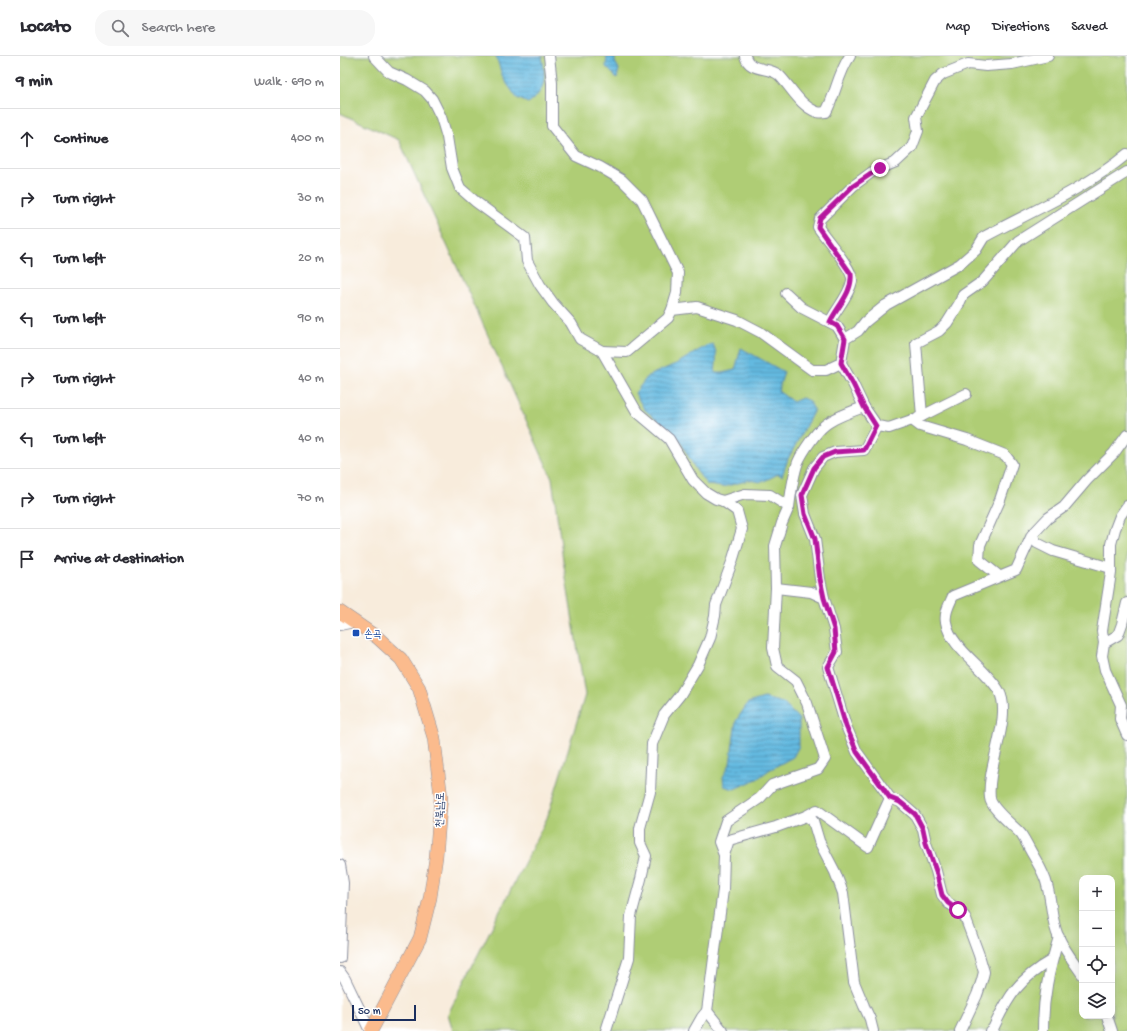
<!DOCTYPE html>
<html lang="en">
<head>
<meta charset="utf-8">
<style>
  :root { --surface:#fff; --page:#f7f7f7; --text:#2b2b33; --muted:#7c7c81; --line:#e1e1e2 }
  body { margin:0; font-family:"Gochi Hand","Poor Story",sans-serif; background:var(--page); color:var(--text) }
  .controls { position:absolute; right:12px; bottom:12px; display:grid; overflow:hidden; border-radius:8px; box-shadow:0 4px 16px #0002 }
  .controls button { width:36px; height:36px; display:grid; place-items:center; padding:0; border:0; border-bottom:1px solid var(--line); background:var(--surface); color:var(--text); font:20px sans-serif }
  .scale { position:absolute; left:12px; bottom:10px; width:64px; box-sizing:border-box; padding-left:4px; border:2px solid #1b2f5e; border-top:0; font-size:11px; line-height:14px; white-space:nowrap; color:#1b2f5e; -webkit-text-stroke:3px #fff; paint-order:stroke }
  .stop { position:absolute; width:12px; height:12px; margin:-9px; border:3px solid #b5179e; border-radius:50%; background:#fff }
  .stop.end { background:#b5179e; border-color:#fff; box-shadow:0 1px 4px #0008 }
  .list { margin:0; padding:0; list-style:none }
  h2 { display:flex; justify-content:space-between; align-items:center; height:52px; margin:0; padding:0 16px; font-size:17px }
  h2 small { font-size:13px; font-weight:400; color:var(--muted) }
  .list li { display:grid; grid-template-columns:26px 1fr auto; gap:12px; align-items:center; box-sizing:border-box; height:60px; padding:0 16px; border-top:1px solid var(--line) }
  .list b { display:block; font-size:15px; white-space:nowrap }
  .list em { font-size:13px; font-style:normal; color:var(--muted) }
  .icon { flex:none; width:22px; height:22px; fill:none; stroke:currentColor; stroke-width:2; stroke-linecap:round; stroke-linejoin:round }
  .map { position:relative; flex:none; width:787px; height:975px; overflow:hidden }
  header { display:flex; align-items:center; gap:24px; box-sizing:border-box; height:56px; padding:0 20px; background:var(--surface); border-bottom:1px solid var(--line) }
  header strong { font-size:19px }
  nav { display:flex; gap:22px; margin-inline-start:auto; font-size:14px }
  .search { width:280px; height:36px; background:var(--page); display:flex; align-items:center; gap:10px; box-sizing:border-box; padding:0 14px; border-radius:16px; color:var(--muted); font-size:15px }
  main { display:flex }
  aside { flex:1; background:var(--surface) }
  .map>svg:first-child { display:block }
  .grass { fill:#afcd75; stroke:#657e6a; fill-rule:evenodd }
  .water { fill:url(#water-rules); stroke:#40749f }
  .lines { fill:none; stroke-linecap:round; stroke-linejoin:round }
  .minor-casing { stroke:#8a8e9d; stroke-width:12 }
  .major-casing { stroke:#8a8e9d; stroke-width:14 }
  .minor { stroke:#fff; stroke-width:10 }
  .major { stroke:#fbbb8d; stroke-width:13 }
  .route { stroke:#b5179e; stroke-width:5 }
  .transit-dot { fill:#1a4fb4; stroke:#fff; stroke-width:1.5 }
  .labels { text-anchor:middle; stroke-width:3; stroke-linejoin:round; paint-order:stroke }
  .transit-label { font-size:11px; fill:#164399; stroke:#fff; text-anchor:start }
  .street-label { font-size:11px; fill:#1b2f5e; stroke:#fff }
</style>
</head>
<body>
<header>
<strong>Locato</strong>
<div class="search"><svg class="icon" aria-label="search" viewBox="0 0 24 24"><circle cx="10" cy="10" r="6"/><path d="M15 15l6 6"/></svg>Search here</div>
<nav><a>Map</a><a>Directions</a><a>Saved</a></nav>
</header>
<main>
<aside>
<h2>9 min<small>Walk · 690 m</small></h2>
<ul class="list">
<li><svg class="icon" aria-label="ahead" viewBox="0 0 24 24"><path d="M12 20V5M6 11l6-6 6 6"/></svg><div><b>Continue</b></div><em>400 m</em></li>
<li><svg class="icon" aria-label="right" viewBox="0 0 24 24"><path d="M7 20v-9h11M14 6l5 5-5 5"/></svg><div><b>Turn right</b></div><em>30 m</em></li>
<li><svg class="icon" aria-label="left" viewBox="0 0 24 24"><path d="M17 20v-9H6M10 6l-5 5 5 5"/></svg><div><b>Turn left</b></div><em>20 m</em></li>
<li><svg class="icon" aria-label="left" viewBox="0 0 24 24"><path d="M17 20v-9H6M10 6l-5 5 5 5"/></svg><div><b>Turn left</b></div><em>90 m</em></li>
<li><svg class="icon" aria-label="right" viewBox="0 0 24 24"><path d="M7 20v-9h11M14 6l5 5-5 5"/></svg><div><b>Turn right</b></div><em>40 m</em></li>
<li><svg class="icon" aria-label="left" viewBox="0 0 24 24"><path d="M17 20v-9H6M10 6l-5 5 5 5"/></svg><div><b>Turn left</b></div><em>40 m</em></li>
<li><svg class="icon" aria-label="right" viewBox="0 0 24 24"><path d="M7 20v-9h11M14 6l5 5-5 5"/></svg><div><b>Turn right</b></div><em>70 m</em></li>
<li><svg class="icon" aria-label="arrive" viewBox="0 0 24 24"><path d="M6 21V4h12l-3 4 3 4H6"/></svg><div><b>Arrive at destination</b></div></li>
</ul>
</aside>
<div class="map">
<svg width="787" height="975" viewBox="0 0 787 975">
  <defs>
    <pattern id="water-rules" width="6" height="5" patternUnits="userSpaceOnUse"><rect width="6" height="5" fill="#64b9e0"/><path d="M0 2.5h6" fill="none" stroke="#5297b9"/></pattern>
  </defs>
  <rect width="100%" height="100%" fill="#fff"/>
  <filter id="ink" filterUnits="userSpaceOnUse"><feTurbulence type="fractalNoise" baseFrequency=".025" numOctaves="2"/><feDisplacementMap in="SourceGraphic" scale="8" xChannelSelector="R" yChannelSelector="G"/><feConvolveMatrix kernelMatrix="1 2 1 2 8 2 1 2 1" color-interpolation-filters="sRGB"/></filter>
  <filter id="wash" filterUnits="userSpaceOnUse"><feTurbulence type="fractalNoise" baseFrequency=".012" numOctaves="4" result="noise"/><feDisplacementMap in="SourceGraphic" scale="16" xChannelSelector="R" yChannelSelector="G"/><feGaussianBlur stdDeviation="0.9" result="paint"/><feColorMatrix in="noise" values="0 0 0 0 0 0 0 0 0 0 0 0 0 0 0 0 0 1.4 0 .05"/><feComposite in="paint" operator="in"/></filter>
  <g filter="url(#wash)">
    <rect width="100%" height="100%" fill="#f8ecdc"/>
    <path class="grass" d="M0 0H787V975H113L108 958 207 762 245 639 223 504 212 422 137 255 59 84 0 57ZM742 822H772V960H742Z"/>
    <g class="water">
      <path d="M156 0H202C204 12 207 27 198 38 196 42 192 44 188 47L177 42 163 22Z"/>
      <path d="M267 0H275V6L279 13 277 22 266 11Z"/>
      <path d="M373 288C378 298 376 306 375 317H382L395 314 401 292 444 316 438 335 453 346 462 342 469 345 474 354 448 403 442 420 438 418 422 426 409 424 383 431 367 429 356 414 339 383 304 353 295 337 308 320 338 307 366 290Z"/>
      <path d="M424 642 443 647 459 663V690L453 701 429 714 417 723 394 733 384 730 383 721 390 708 396 665 408 647Z"/>
    </g>
  </g>
  <g filter="url(#ink)">
    <g class="lines">
      <g class="minor-casing">
        <g id="minor">
          <path d="M34 0 49 16 67 24 85 35 92 43 101 61 107 81 112 112 120 132 136 146 185 182 187 205 200 229 213 247 231 267 240 283 262 295 297 356 329 383 353 424 366 437 376 443 383 445 397 455 402 473 392 506 376 549 375 560 370 582 358 609 340 639 324 659 312 688 310 736 300 772V787L306 800 301 823 291 860 289 902 266 975"/>
          <path d="M209 0 212 27V70L236 100 260 111 282 124 302 144 338 217 337 237 332 254"/>
          <path d="M405 0C410 17 429 10 439 19 451 31 460 50 477 56 480 57 483 56 486 56 496 38 498 17 510 0"/>
          <path d="M446 237 462 252 497 270 505 283"/>
          <path d="M490 266C496 253 509 240 512 225 514 214 485 182 478 171L480 163 513 130 532 116 556 106 572 91 578 75 576 61 595 25 603 18 628 8 646 10 672 8 708 0"/>
          <path d="M262 295 287 296 328 262 332 254 357 251 397 264 420 276 472 314H486L501 307"/>
          <path d="M524 351 513 328 501 307 505 283 518 275 525 266 546 249 620 208 636 194 644 181C692 155 745 133 787 98"/>
          <path d="M582 360 576 287 599 275 607 267 619 248 623 239 643 225 678 185 787 116"/>
          <path d="M578 362 626 338"/>
          <path d="M537 370 549 372 572 364 580 370 627 384 665 399 672 408 660 444 640 489 639 504 659 520"/>
          <path d="M383 445 405 438 430 439 449 451 442 467 435 490 436 532 433 592 437 610 456 625 467 647 485 703 478 713 432 729 420 742 386 765 379 786 384 799"/>
          <path d="M449 451C451 436 453 420 458 406 463 395 476 376 485 369 495 361 513 355 524 351L537 370 524 394 495 396 483 401 474 412 462 439 465 458 475 483 480 523 484 542"/>
          <path d="M692 479 676 514 613 540C610 547 604 557 606 566 610 592 646 612 659 635 673 660 646 711 650 742 651 753 673 769 681 778 685 784 689 792 693 799 698 808 705 819 707 829 712 846 711 866 719 882 725 895 734 906 742 918"/>
          <path d="M771 512 713 495 697 487 692 479 708 462 724 451 747 424 774 397 787 379"/>
          <path d="M436 532 471 536 484 542 494 573 497 596 488 611 506 670 517 696 550 742"/>
          <path d="M787 547 782 568 778 579 764 587 762 600 765 614 781 649 780 663 787 679"/>
          <path d="M0 569 14 566"/>
          <path d="M764 587 762 575 771 517V488L775 473 780 460 787 450"/>
          <path d="M466 760 477 754 528 791 550 742 560 746 575 759 583 773 586 787 596 815 602 839 608 847 618 853 625 861 639 899 644 916 642 924 637 939 620 975"/>
          <path d="M0 809 3 827 0 902"/>
          <path d="M0 916 5 923 30 975"/>
          <path d="M367 955 383 975"/>
          <path d="M767 960 772 975"/>
          <path d="M354 975 362 961 367 955 383 834 384 799 389 784 436 771 466 760 473 765 479 785 495 816 503 837 514 926 524 950 530 963 533 975"/>
          <path d="M650 975 653 973C668 940 680 922 712 904"/>
          <path d="M703 975C703 941 709 914 719 881"/>
        </g>
      </g>
      <g class="major-casing">
        <path id="major" d="M0 556 38 582 61 603 79 632 94 682 101 741 96 801 90 842 80 882 31 975"/>
      </g>
      <use href="#minor" class="minor"/>
      <use href="#major" class="major"/>
    </g>
  </g>
  <g class="lines" filter="url(#ink)">
    <path class="route" d="M540 112 513 130 480 162 478 171 511 218C513 236 497 251 490 266L497 270 505 283 501 307 513 328 524 351 536 370 524 394 495 396 483 401 474 412 462 439 465 458 475 483 480 523 484 542 494 573 496 596 488 611 506 670 517 696 550 742 560 746 575 758 583 773 586 787 596 815 602 839 608 847 618 854"/>
  </g>
  <rect class="transit-dot" x="12" y="573" width="8" height="8" rx="2"/>
  <g class="labels">
    <g class="transit-label">
      <text x="24" y="581">손곡</text>
    </g>
    <g class="street-label">
      <text transform="translate(99 754) rotate(-88)" y="4">천북남로</text>
    </g>
  </g>
</svg>
<div class="controls">
<button>+</button>
<button>−</button>
<button><svg class="icon" aria-label="locate" viewBox="0 0 24 24"><circle cx="12" cy="12" r="6"/><path d="M12 2v4M12 18v4M2 12h4M18 12h4"/></svg></button>
<button><svg class="icon" aria-label="layers" viewBox="0 0 24 24"><path d="M12 4l9 5-9 5-9-5zM3 14l9 5 9-5"/></svg></button>
</div>
<div class="scale">50 m</div>
<div class="stop" style="left:618px;top:854px"></div>
<div class="stop end" style="left:540px;top:112px"></div>
</div>
</main>
</body>
</html>
